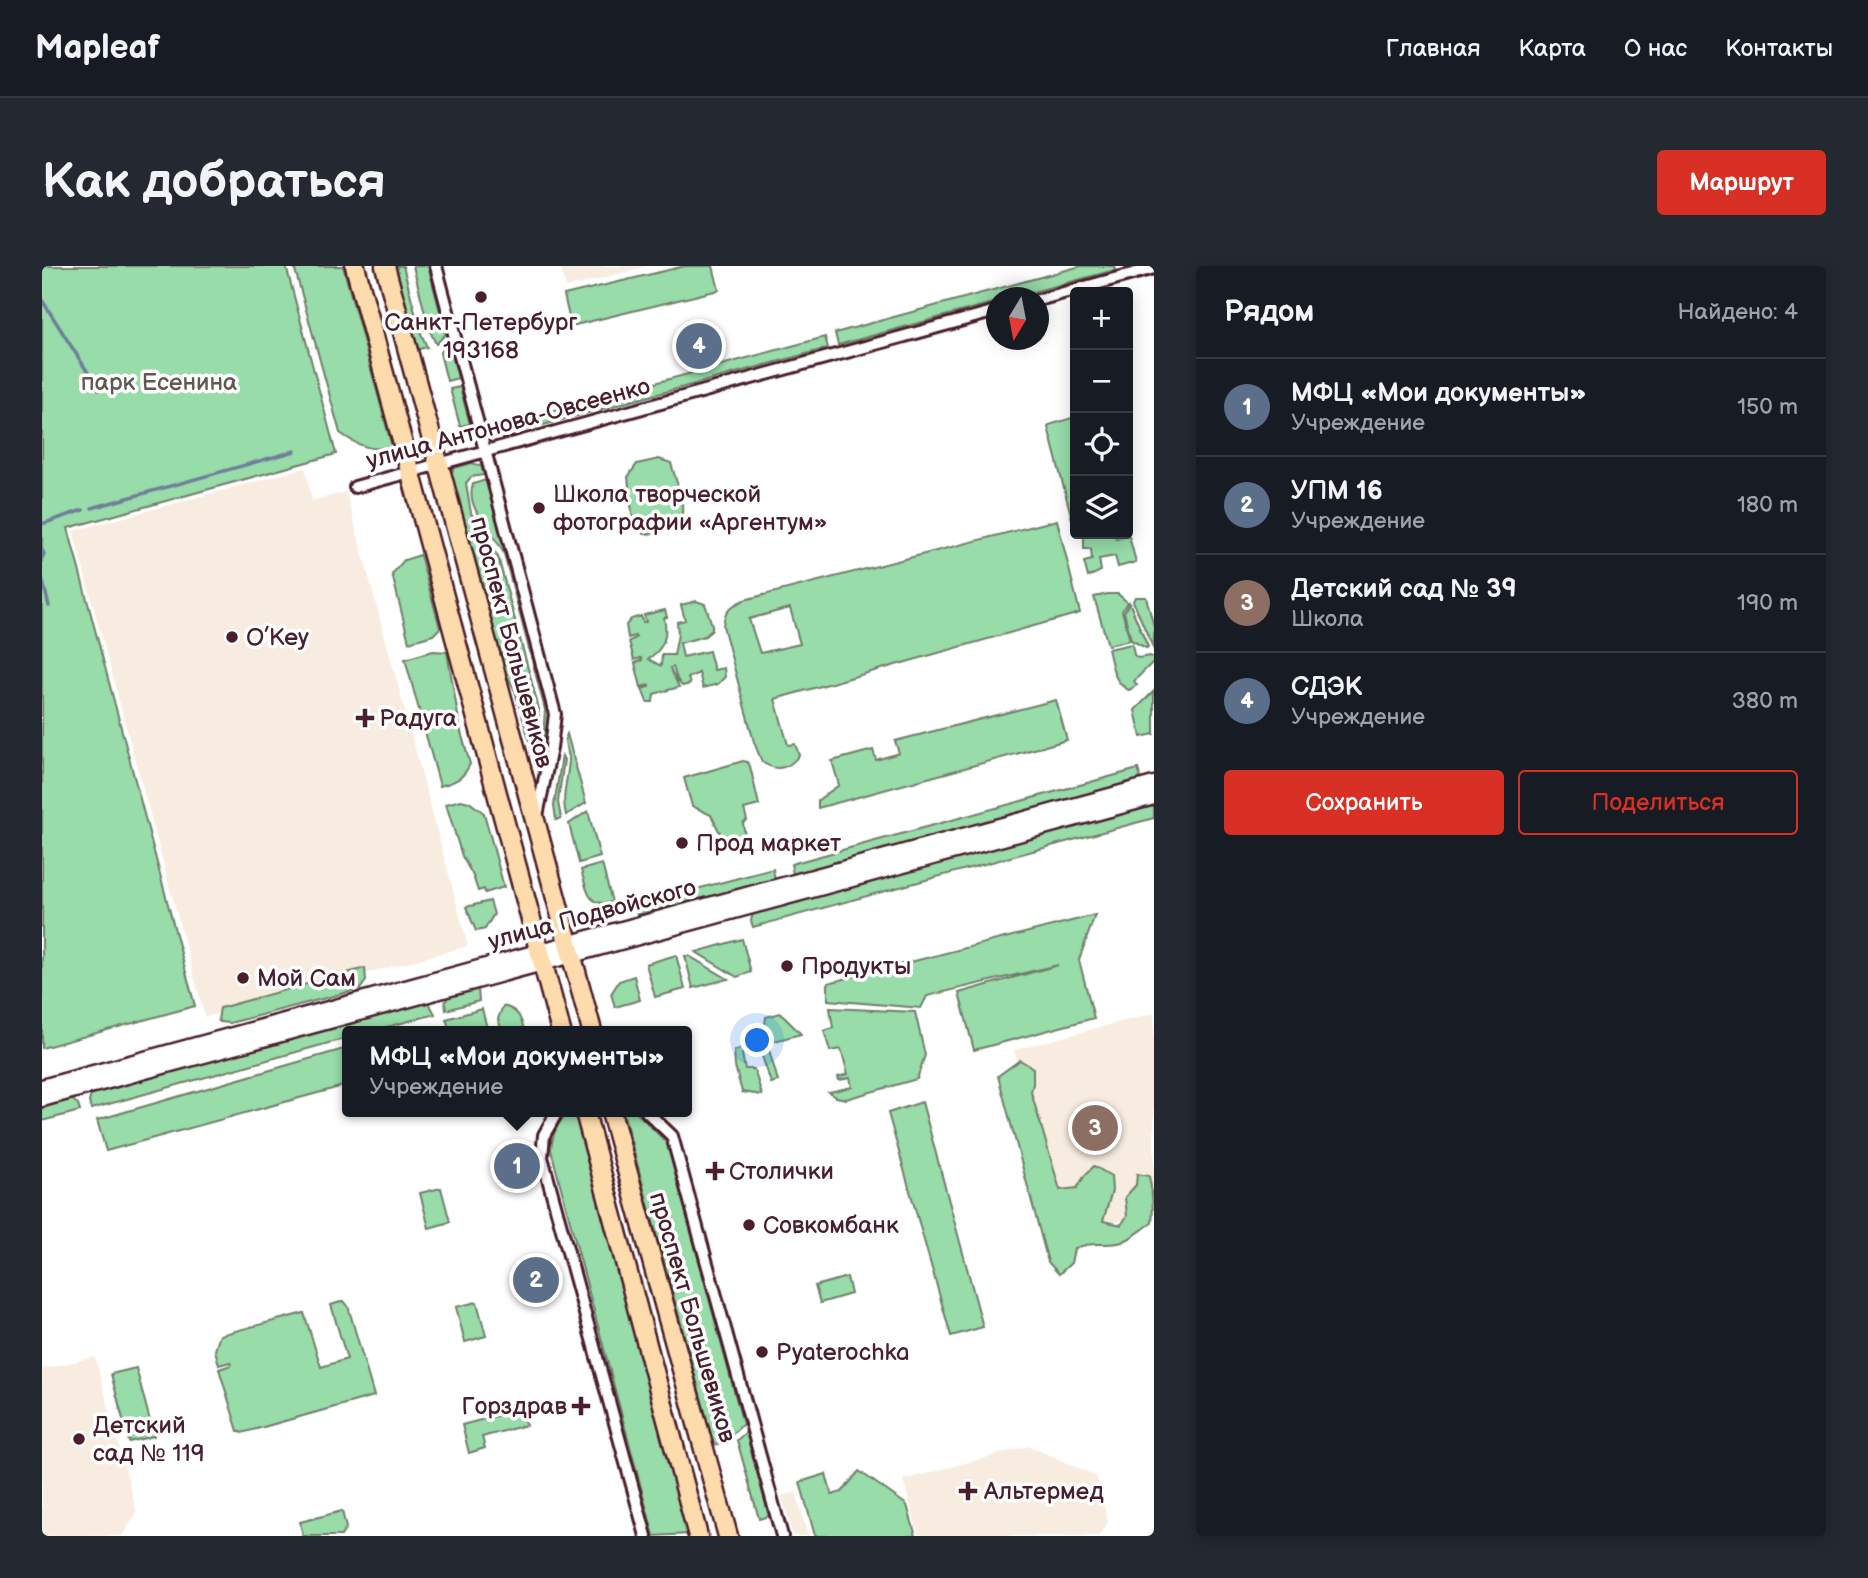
<!DOCTYPE html>
<html lang="ru">
<head>
<meta charset="utf-8">
<style>
  :root { --surface:#171b24; --page:#242831; --text:#f1f3f6; --muted:#9ea1a6; --line:#363941; --accent:#d93025 }
  body { margin:0; font-family:"Balsamiq Sans",sans-serif; background:var(--page); color:var(--text) }
  .controls { position:absolute; right:21px; top:21px; display:grid; overflow:hidden; border-radius:7px; box-shadow:0 4px 18px #0003 }
  .controls button { width:63px; height:63px; display:grid; place-items:center; padding:0; border:0; border-bottom:2px solid var(--line); background:var(--surface); color:var(--text); font:35px sans-serif }
  .compass { position:absolute; left:944px; top:21px; width:63px; height:63px; border-radius:50%; background:var(--surface); box-shadow:0 4px 18px #0003; rotate:190deg }
  .you { position:absolute; left:716px; top:775px; width:24px; height:24px; margin:-18px; border:5px solid #fff; border-radius:50%; background:#1a73e8; box-shadow:0 0 0 10px #1a73e833 }
  .badge { display:grid; place-items:center; width:46px; height:46px; border-radius:50%; background:var(--accent); color:#fff; font-size:23px; font-weight:700 }
  .pin { position:absolute; translate:-50% -50%; border:4px solid #fff; box-shadow:0 2px 7px #0006 }
  .popup { position:absolute; left:300px; top:760px; width:350px; height:91px; box-sizing:border-box; display:grid; place-content:center; border-radius:7px; background:var(--surface); filter:drop-shadow(0 2px 5px #0005); font-size:23px; white-space:nowrap; color:var(--muted) }
  .popup b { font-size:26px; color:var(--text) }
  .popup::after { content:''; position:absolute; left:50%; top:100%; margin-left:-14px; border:14px solid transparent; border-top-color:var(--surface) }
  .list { margin:0; padding:0; list-style:none }
  h2 { display:flex; justify-content:space-between; align-items:center; height:91px; margin:0; padding:0 28px; font-size:30px }
  h2 small { font-size:23px; font-weight:400; color:var(--muted) }
  .list li { display:grid; grid-template-columns:46px 1fr auto; gap:21px; align-items:center; box-sizing:border-box; height:98px; padding:0 28px; border-top:2px solid var(--line) }
  .list b { display:block; font-size:26px; white-space:nowrap }
  .list p { margin:0; font-size:23px; white-space:nowrap; color:var(--muted) }
  .list em { font-size:23px; font-style:normal; color:var(--muted) }
  .actions { display:flex; gap:14px; padding:21px 28px }
  .actions a { flex:1; padding:16px 0; border:2px solid var(--accent); border-radius:7px; text-align:center; font-size:24px; color:var(--accent) }
  .actions .main { background:var(--accent); color:#fff }
  .icon { flex:none; width:38px; height:38px; fill:none; stroke:currentColor; stroke-width:2; stroke-linecap:round; stroke-linejoin:round }
  .map { position:relative; flex:none; width:1112px; height:1270px; overflow:hidden; border-radius:7px }
  header { display:flex; align-items:center; gap:42px; box-sizing:border-box; height:98px; padding:0 35px; background:var(--surface); border-bottom:2px solid var(--line) }
  header strong { font-size:33px }
  nav { display:flex; gap:38px; margin-inline-start:auto; font-size:24px }
  .intro { display:flex; align-items:center; justify-content:space-between; box-sizing:border-box; height:168px; padding:0 42px }
  h1 { margin:0; font-size:49px }
  .button { padding:18px 32px; border-radius:7px; background:var(--accent); color:#fff; font-size:24px; font-weight:700 }
  main { display:flex; gap:42px; padding:0 42px }
  aside { flex:1; background:var(--surface); border-radius:7px; box-shadow:0 4px 18px #0003 }
  .map>svg:first-child { display:block }
  .built { fill:#f7ecdf }
  .green { fill:#97dca9; stroke:#707e6a; stroke-width:2; fill-rule:evenodd }
  .lines { fill:none; stroke-linecap:round; stroke-linejoin:round }
  .stream { stroke:#707e9c; stroke-width:3.5 }
  .minor-casing { stroke:#4a1f2b; stroke-width:16 }
  .tertiary-casing { stroke:#4a1f2b; stroke-width:19 }
  .primary-casing { stroke:#4a1f2b; stroke-width:23 }
  .minor { stroke:#fff; stroke-width:10 }
  .tertiary { stroke:#fff; stroke-width:14 }
  .primary { stroke:#fedbac; stroke-width:18 }
  .poi-dot { fill:#4a1f2b; stroke:#fff; stroke-width:2.5 }
  .labels { text-anchor:middle; stroke-width:7; stroke-linejoin:round; paint-order:stroke }
  .poi-label { font-size:24px; fill:#4a1f2b; stroke:#fff; text-anchor:start }
  .park-label { font-size:24px; fill:#615851; stroke:#fff }
  .street-label { font-size:24px; fill:#4a1f2b; stroke:#fff }
</style>
</head>
<body>
<header>
<strong>Mapleaf</strong>
<nav><a>Главная</a><a>Карта</a><a>О нас</a><a>Контакты</a></nav>
</header>
<div class="intro"><h1>Как добраться</h1><a class="button">Маршрут</a></div>
<main>
<div class="map">
<svg width="1112" height="1270" viewBox="0 0 1112 1270">
  <rect width="100%" height="100%" fill="#fff"/>
  <filter id="ink" filterUnits="userSpaceOnUse"><feTurbulence type="fractalNoise" baseFrequency=".0143" numOctaves="2"/><feDisplacementMap in="SourceGraphic" scale="14" xChannelSelector="R" yChannelSelector="G"/><feConvolveMatrix kernelMatrix="1 2 1 2 8 2 1 2 1" color-interpolation-filters="sRGB"/></filter>
  <g filter="url(#ink)">
    <g class="built">
      <path d="M518 0H605L524 22Z"/>
      <path d="M263 202 270 235 304 226 426 680 163 751 31 265Z"/>
      <path d="M1112 747V940L1104 947 1023 971 972 784Z"/>
      <path d="M53 1091 94 1243 93 1250 80 1270H0V1103Z"/>
      <path d="M987 1180 1054 1210 1066 1256 1057 1270H877L861 1214Z"/>
      <path d="M754 1226 766 1270H751L740 1230Z"/>
    </g>
    <g class="green">
      <path d="M0 0H244L294 188 26 262 153 740 0 782Z"/>
      <path d="M252 0H301L350 181C329 186 315 179 298 167Z"/>
      <path d="M350 0H361L378 65 385 81 373 84Z"/>
      <path d="M371 0H386L404 68 394 78 387 63Z"/>
      <path d="M643 0H671L677 24 529 60 522 29Z"/>
      <path d="M1039 0H1072L1073 4 972 31 954 32V36L796 79 793 67Z"/>
      <path d="M783 71 786 82 464 169 461 158Z"/>
      <path d="M407 77 416 112 405 115 398 87Z"/>
      <path d="M418 121 428 158 418 160 408 123Z"/>
      <path d="M1033 151V256L1031 257 1006 161 1007 159Z"/>
      <path d="M617 193 629 197C639 233 658 267 602 268L591 256 586 211 595 198Z"/>
      <path d="M430 197 439 200 442 209 429 211 424 217 429 247 456 291 497 443 495 477 502 483 498 503 496 505 473 425 458 395 408 209 412 202Z"/>
      <path d="M444 214 506 443V462L503 477 501 471 503 444 462 288C453 267 422 243 431 218Z"/>
      <path d="M1015 254 1038 347 733 433 746 479 753 478 757 489C747 503 734 506 720 496L712 476 681 360C682 345 689 340 702 334ZM748 342 758 378 718 387 707 353Z"/>
      <path d="M1042 268H1072L1074 273 1087 270 1094 296 1076 301 1073 290 1057 293 1059 305 1046 311 1042 296 1050 294 1049 283H1042Z"/>
      <path d="M378 289 398 362 391 369 367 376 350 308 362 294Z"/>
      <path d="M1066 328H1076L1085 336 1080 345 1088 374 1066 379 1052 331Z"/>
      <path d="M1093 331H1104L1112 361V384L1091 335Z"/>
      <path d="M654 335 663 338 670 359V364L663 370 638 377 641 391 667 385 672 404 682 402 683 411 676 418 661 422 657 407 646 412 648 418 640 420 635 413 631 401 628 402 637 421 612 428 611 436H605L600 423 607 421V419L599 421 593 397 600 394 599 392 592 394 587 375 594 372 593 370 586 372 584 359 589 353 599 350 601 356H604L602 349 623 344 625 351 622 352C626 370 622 383 606 393L619 400 620 389H632L636 368 635 356 643 354 639 339Z"/>
      <path d="M1087 336 1106 381 1104 382 1089 374 1082 346Z"/>
      <path d="M1090 378 1092 389 1096 392 1108 390 1112 392V398L1110 397 1092 415 1095 419 1087 424C1071 417 1070 398 1066 383Z"/>
      <path d="M391 385 405 386 419 466 428 498C421 513 413 516 398 520L363 393Z"/>
      <path d="M1112 425V468L1099 471 1093 444Z"/>
      <path d="M1014 434 1025 474 776 542V534L797 519 790 495 831 484 834 494 857 487 853 475Z"/>
      <path d="M525 468 544 537 524 549C519 530 526 513 527 494 527 483 520 479 525 468Z"/>
      <path d="M520 490 522 494 516 536 519 552 514 554 512 539Z"/>
      <path d="M701 495 705 496 708 500 717 539 702 543 705 554 701 557 703 571 683 577 669 549 650 540 642 512Z"/>
      <path d="M1096 503 1099 514 751 608 749 598Z"/>
      <path d="M419 534 427 536 442 547 462 621 443 627 442 623 436 625 431 610 420 590 404 538Z"/>
      <path d="M1112 537V552L711 661 709 655 711 647Z"/>
      <path d="M546 545 558 591 537 597 527 558Z"/>
      <path d="M560 598 570 636C545 642 545 623 539 604Z"/>
      <path d="M731 603 733 614 595 649 593 639Z"/>
      <path d="M448 635 452 648 443 663 434 665 424 641Z"/>
      <path d="M1053 649 1037 694 1052 752 932 784 917 727 1016 699 885 730 879 742 786 734V717Z"/>
      <path d="M700 673 709 706 695 711 654 686Z"/>
      <path d="M634 689 643 723 613 731 604 698Z"/>
      <path d="M643 690H647L686 713 651 722Z"/>
      <path d="M323 702 324 715 318 723 188 757 178 756 176 754 178 742Z"/>
      <path d="M592 710 598 734 573 741 569 728 577 715Z"/>
      <path d="M436 723 437 735 404 744 403 736 406 731Z"/>
      <path d="M386 735 393 748 330 765H305V772L49 843 47 836 49 828Z"/>
      <path d="M461 740C476 744 478 750 482 763L460 765 456 753Z"/>
      <path d="M788 742 873 746 883 789 875 813 804 833 794 831 787 826 810 821 808 812 797 814 796 811 806 808 799 783 788 785 782 765 791 762Z"/>
      <path d="M440 743 445 762 434 765H408L404 753Z"/>
      <path d="M738 747 759 768 725 777 736 815 729 817 719 787 724 751Z"/>
      <path d="M706 780V786L700 788 703 803H712L720 829 700 826 693 800 692 785Z"/>
      <path d="M305 782V819L64 885 55 854Z"/>
      <path d="M978 794 991 802V818L989 826 1018 924 1035 922 1043 909 1052 900 1069 910 1070 925 1061 955 1079 959 1085 950 1083 931 1094 919 1095 908 1107 910C1110 925 1112 942 1110 957 1100 963 1088 975 1076 977 1059 980 1047 975 1032 983L1029 997 1017 1008 1006 996 956 810Z"/>
      <path d="M29 833 36 838 38 845 0 855V841Z"/>
      <path d="M880 836 941 1061 909 1070 846 847Z"/>
      <path d="M581 846H594L625 877 701 1158 681 1177 672 1179Z"/>
      <path d="M527 848 535 853 647 1268 612 1270 509 884C510 871 515 854 527 848Z"/>
      <path d="M399 922 408 956 387 962 378 927Z"/>
      <path d="M805 1011 809 1028 778 1037 773 1020Z"/>
      <path d="M302 1035 306 1040 332 1130 200 1167 196 1165 177 1103 189 1099 188 1096 177 1099 173 1084 178 1069 262 1047 279 1101 305 1093 289 1039Z"/>
      <path d="M435 1036 444 1070 423 1076 414 1041Z"/>
      <path d="M94 1102 112 1170 87 1176 69 1108Z"/>
      <path d="M480 1143 484 1159 440 1171 443 1182 427 1187 420 1159Z"/>
      <path d="M704 1166 727 1250 717 1253 695 1174Z"/>
      <path d="M817 1205 865 1239 874 1270H773L758 1216 784 1208 790 1229 800 1226Z"/>
      <path d="M300 1245 304 1262 299 1270H261L258 1256Z"/>
    </g>
    <g class="lines">
      <g class="stream">
        <path d="M0 34 57 124"/>
        <path d="M50 242 253 185"/>
        <path d="M0 258 41 244"/>
        <path d="M0 284 2 288 0 292"/>
        <path d="M0 312 7 340"/>
      </g>
      <g class="minor-casing">
        <g id="minor">
          <path d="M394 0 513 448 509 482 495 550"/>
          <path d="M996 34 1112 2"/>
          <path d="M313 221 954 45"/>
          <path d="M515 846 502 869 500 891 604 1270"/>
          <path d="M605 846 630 870 740 1270"/>
        </g>
      </g>
      <g class="tertiary-casing">
        <g id="tertiary">
          <path d="M0 821 1112 518"/>
          <path d="M0 833 1112 531"/>
        </g>
      </g>
      <g class="primary-casing">
        <g id="primary">
          <path d="M313 0 519 765"/>
          <path d="M343 0 550 765"/>
          <path d="M543 846 656 1270"/>
          <path d="M569 846 686 1270"/>
        </g>
      </g>
      <use href="#minor" class="minor"/>
      <use href="#tertiary" class="tertiary"/>
      <use href="#primary" class="primary"/>
    </g>
  </g>
  <g class="poi-dot">
    <circle cx="439" cy="31" r="7"/>
    <circle cx="497" cy="242" r="7"/>
    <circle cx="190" cy="371" r="7"/>
    <path d="M319.5 441.5h7v7h7v7h-7v7h-7v-7h-7v-7h7z"/>
    <circle cx="640" cy="577" r="7"/>
    <circle cx="745" cy="700" r="7"/>
    <circle cx="201" cy="712" r="7"/>
    <path d="M669.5 894.5h7v7h7v7h-7v7h-7v-7h-7v-7h7z"/>
    <circle cx="707" cy="959" r="7"/>
    <circle cx="720" cy="1086" r="7"/>
    <path d="M535.5 1129.5h7v7h7v7h-7v7h-7v-7h-7v-7h7z"/>
    <circle cx="37" cy="1173" r="7"/>
    <path d="M922.5 1214.5h7v7h7v7h-7v7h-7v-7h-7v-7h7z"/>
  </g>
  <g class="labels">
    <g class="poi-label">
      <text x="439" y="64" text-anchor="middle">Санкт-Петербург<tspan x="439" dy="28">193168</tspan></text>
      <text x="511" y="236">Школа творческой<tspan x="511" dy="28">фотографии «Аргентум»</tspan></text>
      <text x="204" y="379">O’Key</text>
      <text x="337" y="460">Радуга</text>
      <text x="654" y="585">Прод маркет</text>
      <text x="759" y="708">Продукты</text>
      <text x="215" y="720">Мой Сам</text>
      <text x="687" y="913">Столички</text>
      <text x="721" y="967">Совкомбанк</text>
      <text x="734" y="1094">Pyaterochka</text>
      <text x="525" y="1148" text-anchor="end">Горздрав</text>
      <text x="51" y="1167">Детский<tspan x="51" dy="28">сад № 119</tspan></text>
      <text x="942" y="1233">Альтермед</text>
    </g>
    <g class="park-label">
      <text x="117" y="124">парк Есенина</text>
    </g>
    <g class="street-label">
      <text transform="translate(466 157) rotate(-15)" y="8">улица Антонова-Овсеенко</text>
      <text transform="translate(470 376) rotate(75)" y="8">проспект Большевиков</text>
      <text transform="translate(550 648) rotate(-15)" y="8">улица Подвойского</text>
      <text transform="translate(651 1051) rotate(74)" y="8">проспект Большевиков</text>
    </g>
  </g>
</svg>
<div class="controls">
<button>+</button>
<button>−</button>
<button><svg class="icon" aria-label="locate" viewBox="0 0 24 24"><circle cx="12" cy="12" r="6"/><path d="M12 2v4M12 18v4M2 12h4M18 12h4"/></svg></button>
<button><svg class="icon" aria-label="layers" viewBox="0 0 24 24"><path d="M12 4l9 5-9 5-9-5zM3 14l9 5 9-5"/></svg></button>
</div>
<svg class="compass" viewBox="-18 -18 36 36"><path d="M0-13l5 13h-10z" fill="#e53935"/><path d="M0 13l5-13h-10z" fill="#9ea1a6"/></svg>
<div class="you"></div>
<div class="pin badge" style="left:475px;top:900px;background:#5c6f8a">1</div>
<div class="popup"><b>МФЦ «Мои документы»</b>Учреждение</div>
<div class="pin badge" style="left:494px;top:1014px;background:#5c6f8a">2</div>
<div class="pin badge" style="left:1053px;top:862px;background:#8d6e63">3</div>
<div class="pin badge" style="left:657px;top:80px;background:#5c6f8a">4</div>
</div>
<aside>
<h2>Рядом<small>Найдено: 4</small></h2>
<ul class="list">
<li><span class="badge" style="background:#5c6f8a">1</span><div><b>МФЦ «Мои документы»</b><p>Учреждение</p></div><em>150 m</em></li>
<li><span class="badge" style="background:#5c6f8a">2</span><div><b>УПМ 16</b><p>Учреждение</p></div><em>180 m</em></li>
<li><span class="badge" style="background:#8d6e63">3</span><div><b>Детский сад № 39</b><p>Школа</p></div><em>190 m</em></li>
<li><span class="badge" style="background:#5c6f8a">4</span><div><b>СДЭК</b><p>Учреждение</p></div><em>380 m</em></li>
</ul>
<div class="actions"><a class="main">Сохранить</a><a>Поделиться</a></div>
</aside>
</main>
</body>
</html>
